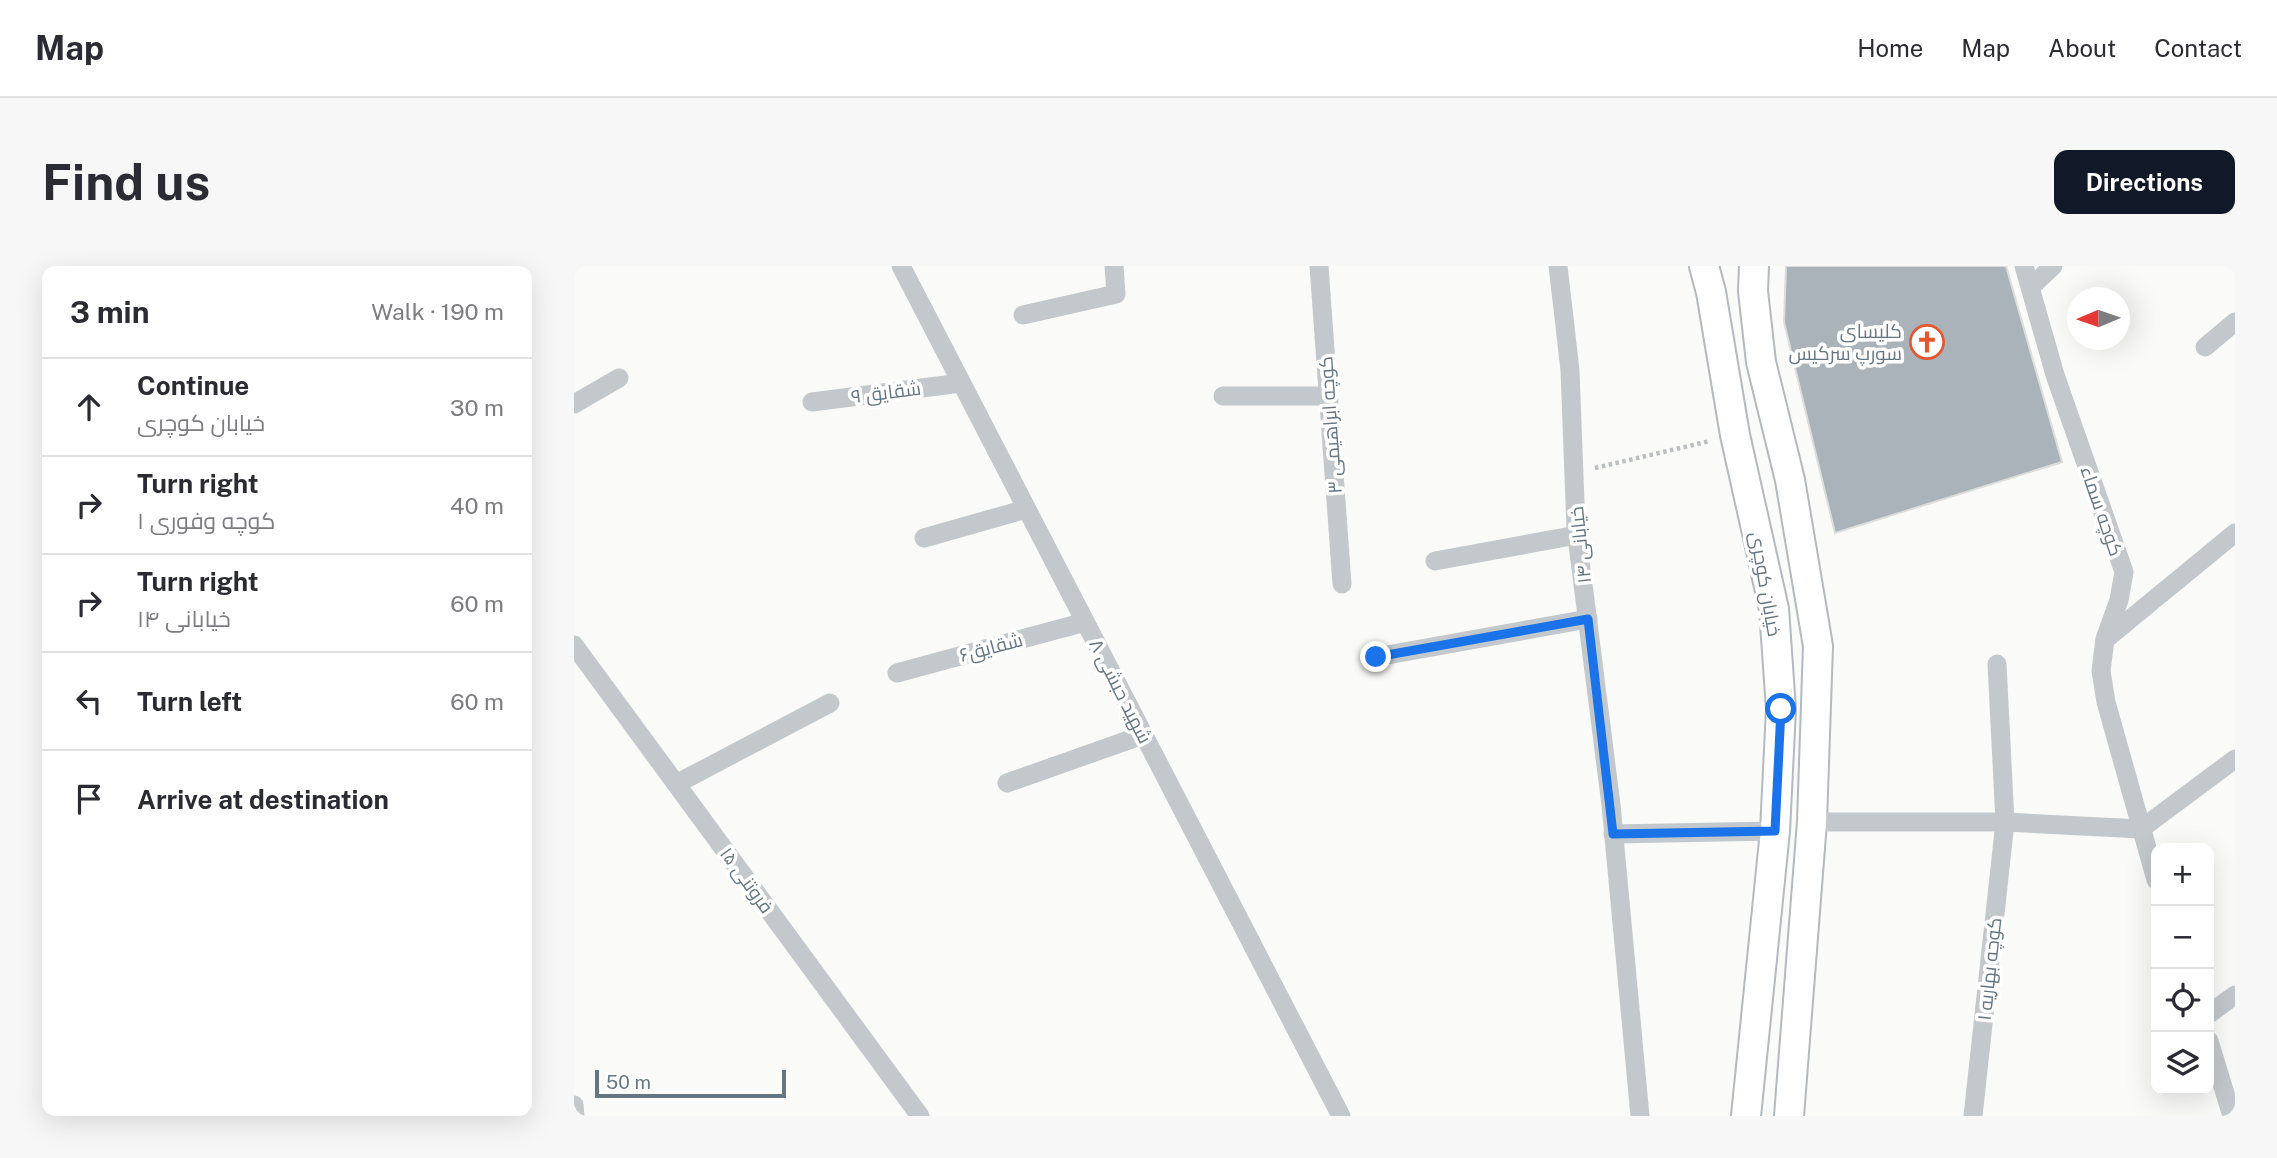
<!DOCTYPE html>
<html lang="en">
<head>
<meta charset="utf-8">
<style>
  :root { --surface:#fff; --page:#f7f7f7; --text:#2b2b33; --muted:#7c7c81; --line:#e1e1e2; --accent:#111827 }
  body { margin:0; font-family:"Public Sans",Cairo,sans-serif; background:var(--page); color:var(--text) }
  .controls { position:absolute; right:21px; bottom:21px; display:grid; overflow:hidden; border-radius:14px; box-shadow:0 7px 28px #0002 }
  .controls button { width:63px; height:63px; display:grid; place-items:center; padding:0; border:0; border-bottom:2px solid var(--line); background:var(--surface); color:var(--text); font:35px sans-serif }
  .compass { position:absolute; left:1493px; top:21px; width:63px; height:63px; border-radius:50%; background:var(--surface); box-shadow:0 7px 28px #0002; rotate:268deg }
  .scale { position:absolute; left:21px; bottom:18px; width:191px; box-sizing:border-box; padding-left:7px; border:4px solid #657683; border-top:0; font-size:19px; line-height:24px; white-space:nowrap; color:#657683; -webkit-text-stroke:5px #fff; paint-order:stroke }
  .stop { position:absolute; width:21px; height:21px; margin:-16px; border:5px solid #1a73e8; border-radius:50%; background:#fff }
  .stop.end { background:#1a73e8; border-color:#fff; box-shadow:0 2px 7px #0008 }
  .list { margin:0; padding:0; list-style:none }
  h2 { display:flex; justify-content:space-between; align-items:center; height:91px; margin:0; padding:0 28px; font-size:30px }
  h2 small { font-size:23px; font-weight:400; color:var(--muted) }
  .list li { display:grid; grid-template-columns:46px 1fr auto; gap:21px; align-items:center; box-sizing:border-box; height:98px; padding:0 28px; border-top:2px solid var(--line) }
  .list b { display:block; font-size:26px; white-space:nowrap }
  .list p { margin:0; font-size:23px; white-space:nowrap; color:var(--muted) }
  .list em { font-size:23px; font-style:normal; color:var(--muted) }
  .icon { flex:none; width:38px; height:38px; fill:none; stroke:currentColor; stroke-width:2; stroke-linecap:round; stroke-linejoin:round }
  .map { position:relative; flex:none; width:1661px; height:850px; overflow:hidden; border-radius:14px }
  header { display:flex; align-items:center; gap:42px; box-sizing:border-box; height:98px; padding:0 35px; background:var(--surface); border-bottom:2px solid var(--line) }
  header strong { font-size:33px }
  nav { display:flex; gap:38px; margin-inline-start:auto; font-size:24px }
  .intro { display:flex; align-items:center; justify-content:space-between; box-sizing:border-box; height:168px; padding:0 42px }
  h1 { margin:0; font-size:49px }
  .button { padding:18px 32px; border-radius:14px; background:var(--accent); color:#fff; font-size:24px; font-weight:700 }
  main { display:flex; gap:42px; padding:0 42px }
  aside { flex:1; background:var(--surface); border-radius:14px; box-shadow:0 7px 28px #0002 }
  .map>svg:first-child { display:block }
  .building { fill:#aab3b9; stroke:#dcdcda; stroke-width:2 }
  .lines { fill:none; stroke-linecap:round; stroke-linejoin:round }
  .secondary-casing { stroke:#b3babf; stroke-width:32 }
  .path { stroke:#bbbfc2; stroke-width:4.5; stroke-dasharray:3.5 3.5; stroke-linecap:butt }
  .street { stroke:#c3c8cc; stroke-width:19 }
  .secondary { stroke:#fff; stroke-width:28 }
  .route { stroke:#1a73e8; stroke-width:9 }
  .labels { text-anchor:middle; stroke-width:7; stroke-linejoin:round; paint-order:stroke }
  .poi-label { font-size:19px; fill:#657683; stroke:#fff; text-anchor:end }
  .street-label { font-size:19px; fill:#657683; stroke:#fff }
</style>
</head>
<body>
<header>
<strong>Map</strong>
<nav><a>Home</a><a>Map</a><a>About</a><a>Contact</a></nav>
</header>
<div class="intro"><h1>Find us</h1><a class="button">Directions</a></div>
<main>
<aside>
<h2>3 min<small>Walk · 190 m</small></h2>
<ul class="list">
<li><svg class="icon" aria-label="ahead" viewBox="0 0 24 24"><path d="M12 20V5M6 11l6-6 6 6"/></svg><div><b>Continue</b><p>خیابان کوچری</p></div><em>30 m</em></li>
<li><svg class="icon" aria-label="right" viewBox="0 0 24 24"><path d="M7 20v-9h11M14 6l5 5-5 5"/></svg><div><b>Turn right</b><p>کوچه وفوری ۱</p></div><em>40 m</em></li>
<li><svg class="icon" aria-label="right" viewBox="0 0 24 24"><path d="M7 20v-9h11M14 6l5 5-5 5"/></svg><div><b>Turn right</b><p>خیابانی ۱۴</p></div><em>60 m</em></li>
<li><svg class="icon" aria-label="left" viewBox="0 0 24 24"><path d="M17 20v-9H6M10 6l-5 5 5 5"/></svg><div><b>Turn left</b></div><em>60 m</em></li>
<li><svg class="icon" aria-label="arrive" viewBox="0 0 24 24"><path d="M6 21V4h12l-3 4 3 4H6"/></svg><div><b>Arrive at destination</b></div></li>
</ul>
</aside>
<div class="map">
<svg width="1661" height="850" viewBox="0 0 1661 850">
  <rect width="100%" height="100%" fill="#fafaf8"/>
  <path class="building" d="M1212 0H1432L1488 196 1261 267 1210 56Z"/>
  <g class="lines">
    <g class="secondary-casing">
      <g id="secondary">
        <path d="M1130 0 1137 26 1161 169 1200 343 1207 443 1201 565 1172 850"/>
        <path d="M1180 0 1179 25 1187 96 1216 214 1244 380 1238 556 1215 850"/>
      </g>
    </g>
    <path class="path" d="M1021 202 1136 175"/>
    <g class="street">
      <path d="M327 0 767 850"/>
      <path d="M745 0 768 318"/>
      <path d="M984 0 996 104 1002 263 1037 539 1066 850"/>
      <path d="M1450 0 1481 109 1550 306 1545 334 1531 373 1527 405 1532 436 1582 614"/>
      <path d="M1457 21 1479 0"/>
      <path d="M449 49 542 28 540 0"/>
      <path d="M1631 81 1661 56"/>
      <path d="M649 130H754"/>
      <path d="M238 136 387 117"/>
      <path d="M0 138 45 112"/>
      <path d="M350 272 452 243"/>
      <path d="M861 295 1003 269"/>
      <path d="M1532 373 1661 267"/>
      <path d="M0 379 346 850"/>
      <path d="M802 391 1014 353"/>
      <path d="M323 407 511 356"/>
      <path d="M433 517 569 469"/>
      <path d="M102 518 256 437"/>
      <path d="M1238 556H1431L1567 563 1661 493"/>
      <path d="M1039 568 1201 565"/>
      <path d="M1635 748 1661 729"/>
      <path d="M1635 775 1658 850"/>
      <path d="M0 839 1 850"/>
      <path d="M1399 850 1431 556 1423 398"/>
    </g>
    <use href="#secondary" class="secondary"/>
  </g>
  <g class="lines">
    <path class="route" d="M802 391 1014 353 1039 568 1201 565 1207 443"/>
  </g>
  <defs>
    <g id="church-ring" transform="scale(1.75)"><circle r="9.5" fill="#fff" stroke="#e4572e" stroke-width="1.5"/><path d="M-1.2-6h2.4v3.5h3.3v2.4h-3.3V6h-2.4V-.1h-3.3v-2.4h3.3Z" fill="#e4572e"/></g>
  </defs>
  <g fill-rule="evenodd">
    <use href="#church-ring" x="1353" y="76"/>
  </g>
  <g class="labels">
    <g class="poi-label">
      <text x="1328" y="72">کلیسای<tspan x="1328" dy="22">سورپ سرکیس</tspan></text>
    </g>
    <g class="street-label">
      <text transform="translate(312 126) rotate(-7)" y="7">شقایق ۹</text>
      <text transform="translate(756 159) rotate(-94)" y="7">کوچه ابراهیمی ۳</text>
      <text transform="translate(1528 245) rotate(71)" y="7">کوچه سماء</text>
      <text transform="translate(1006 279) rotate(-96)" y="7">خیابانی ۱۴</text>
      <text transform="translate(1192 318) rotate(80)" y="7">خیابان کوچری</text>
      <text transform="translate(417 381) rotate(-15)" y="7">شقایق۶</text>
      <text transform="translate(547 425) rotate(63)" y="7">شهید حبشی ۸</text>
      <text transform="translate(173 614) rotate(54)" y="7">فروتنی ۱۵</text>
      <text transform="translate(1415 703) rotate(-84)" y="7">کوچه بهاریه ۱</text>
    </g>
  </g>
</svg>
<div class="controls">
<button>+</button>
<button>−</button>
<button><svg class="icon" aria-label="locate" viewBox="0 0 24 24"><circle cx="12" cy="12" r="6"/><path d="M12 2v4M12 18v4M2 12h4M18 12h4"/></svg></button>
<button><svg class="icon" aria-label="layers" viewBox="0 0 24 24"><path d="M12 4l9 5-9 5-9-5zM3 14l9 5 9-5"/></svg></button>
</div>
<svg class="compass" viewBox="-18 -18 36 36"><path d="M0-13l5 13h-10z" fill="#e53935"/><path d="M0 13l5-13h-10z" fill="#7c7c81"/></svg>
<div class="scale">50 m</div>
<div class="stop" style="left:1207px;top:443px"></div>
<div class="stop end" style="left:802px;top:391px"></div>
</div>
</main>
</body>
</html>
